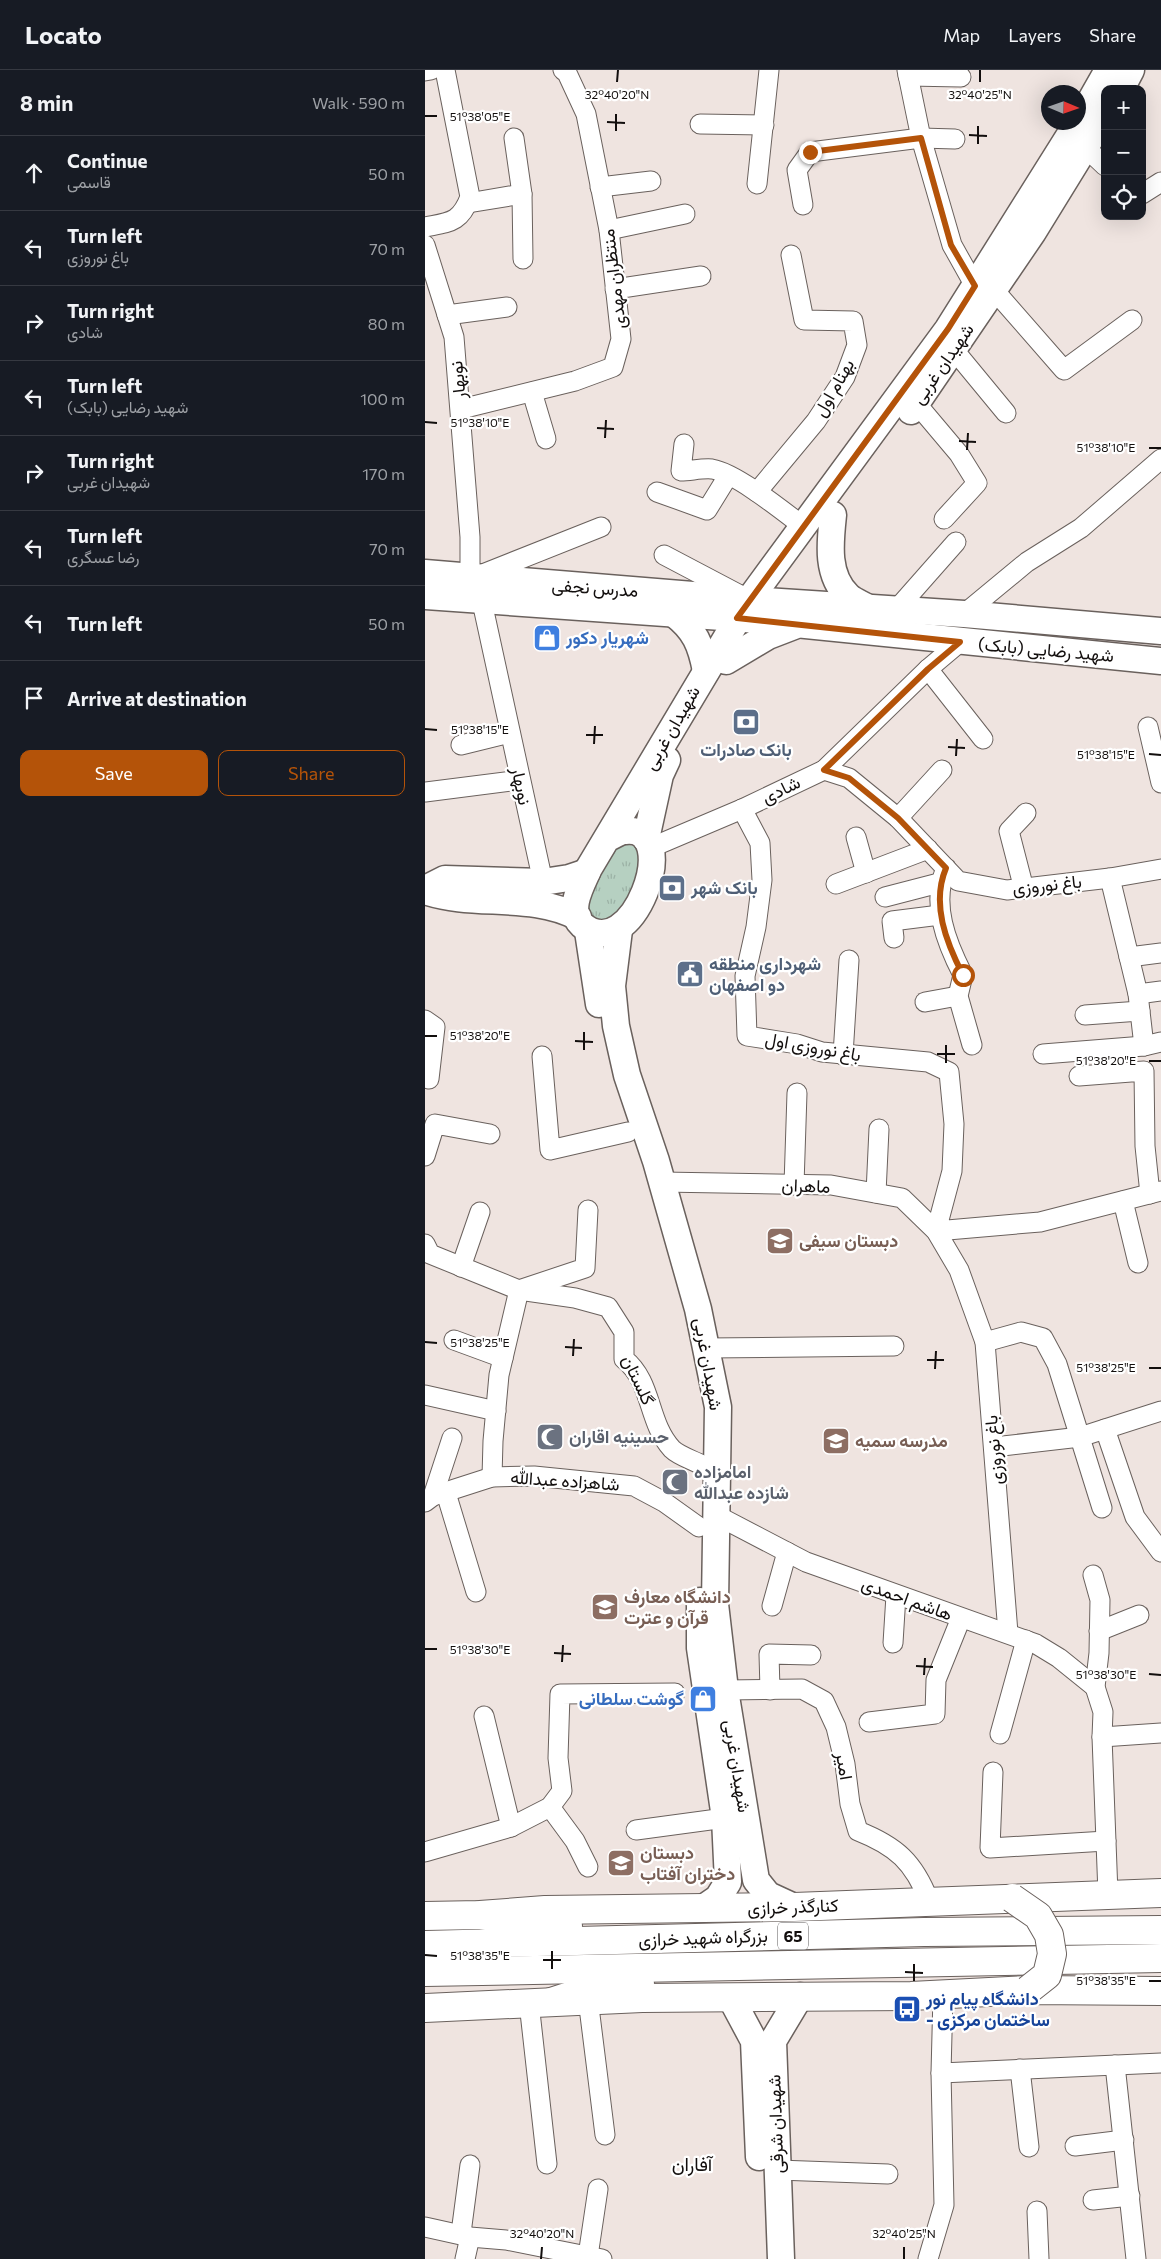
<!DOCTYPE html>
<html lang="en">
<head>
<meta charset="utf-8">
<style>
  :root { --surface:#171b24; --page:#20242c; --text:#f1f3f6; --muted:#9ea1a6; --line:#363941; --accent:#b45309 }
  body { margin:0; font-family:Commissioner,Vazirmatn,sans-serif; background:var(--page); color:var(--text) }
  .controls { position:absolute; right:15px; top:15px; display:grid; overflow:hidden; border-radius:10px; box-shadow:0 5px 20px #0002 }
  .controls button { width:45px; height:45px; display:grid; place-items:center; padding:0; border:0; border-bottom:1px solid var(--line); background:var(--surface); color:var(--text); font:25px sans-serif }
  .compass { position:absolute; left:616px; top:15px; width:45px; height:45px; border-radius:50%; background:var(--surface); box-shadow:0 5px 20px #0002; rotate:92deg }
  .stop { position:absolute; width:15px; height:15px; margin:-11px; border:4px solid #b45309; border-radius:50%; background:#fff }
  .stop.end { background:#b45309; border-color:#fff; box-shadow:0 1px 5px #0008 }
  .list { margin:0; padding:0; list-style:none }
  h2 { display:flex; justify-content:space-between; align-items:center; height:65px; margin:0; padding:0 20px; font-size:21px }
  h2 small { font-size:16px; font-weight:400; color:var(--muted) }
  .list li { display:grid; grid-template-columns:32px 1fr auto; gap:15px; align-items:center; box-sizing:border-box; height:75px; padding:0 20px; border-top:1px solid var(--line) }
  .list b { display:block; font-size:19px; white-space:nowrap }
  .list p { margin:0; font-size:16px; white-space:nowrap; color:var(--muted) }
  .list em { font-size:16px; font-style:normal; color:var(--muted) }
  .actions { display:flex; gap:10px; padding:15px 20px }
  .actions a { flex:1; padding:11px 0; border:1px solid var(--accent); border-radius:10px; text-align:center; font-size:18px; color:var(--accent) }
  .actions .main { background:var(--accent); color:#fff }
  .icon { flex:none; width:28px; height:28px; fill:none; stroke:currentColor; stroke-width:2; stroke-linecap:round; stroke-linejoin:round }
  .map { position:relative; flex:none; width:736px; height:2189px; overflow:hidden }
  header { display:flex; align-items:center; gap:30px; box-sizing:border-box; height:70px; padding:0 25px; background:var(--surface); border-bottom:1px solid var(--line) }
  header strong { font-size:24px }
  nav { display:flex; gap:28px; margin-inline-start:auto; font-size:18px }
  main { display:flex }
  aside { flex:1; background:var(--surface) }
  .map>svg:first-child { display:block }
  .grass { fill:url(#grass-tufts) }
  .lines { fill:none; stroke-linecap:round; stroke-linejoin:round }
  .minor-casing { stroke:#6a615d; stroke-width:21 }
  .secondary-casing { stroke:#6a615d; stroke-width:29 }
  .primary-casing { stroke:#6a615d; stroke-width:30 }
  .trunk-casing { stroke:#6a615d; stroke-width:30 }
  .minor { stroke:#fff; stroke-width:19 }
  .secondary { stroke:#fff; stroke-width:26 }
  .primary { stroke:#fff; stroke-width:28 }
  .trunk { stroke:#fff; stroke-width:28 }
  .primary-bridge-casing { stroke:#6a615d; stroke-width:30; stroke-linecap:butt }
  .primary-bridge { stroke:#fff; stroke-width:28 }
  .route { stroke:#b45309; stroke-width:6 }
  .ticks { fill:none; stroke:#120e0d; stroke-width:2 }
  .labels { text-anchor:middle; stroke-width:4.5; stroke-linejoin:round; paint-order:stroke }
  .shield { fill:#fff; stroke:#595656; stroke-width:1 }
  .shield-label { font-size:16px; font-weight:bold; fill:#120e0d }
  .street-label { font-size:18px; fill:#120e0d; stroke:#fff }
  .shop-label { font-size:18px; font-weight:bold; fill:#366cbe; stroke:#fff; text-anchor:start }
  .service-label { font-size:18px; font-weight:bold; fill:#4e5e75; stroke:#fff; text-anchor:start }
  .education-label { font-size:18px; font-weight:bold; fill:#785e54; stroke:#fff; text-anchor:start }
  .worship-label { font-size:18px; font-weight:bold; fill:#5b616d; stroke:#fff; text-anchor:start }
  .transit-label { font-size:18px; font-weight:bold; fill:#164399; stroke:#fff; text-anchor:start }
  .neighbourhood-label { font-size:19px; fill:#120e0d; stroke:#fff }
  .ticks-label { font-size:12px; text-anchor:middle; fill:#120e0d; stroke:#fff; stroke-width:4.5; stroke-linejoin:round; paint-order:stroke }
</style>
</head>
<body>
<header>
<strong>Locato</strong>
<nav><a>Map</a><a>Layers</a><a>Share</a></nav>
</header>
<main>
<aside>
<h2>8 min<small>Walk · 590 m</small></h2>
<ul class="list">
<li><svg class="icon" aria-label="ahead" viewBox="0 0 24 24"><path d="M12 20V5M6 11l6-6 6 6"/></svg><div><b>Continue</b><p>قاسمی</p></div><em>50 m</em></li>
<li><svg class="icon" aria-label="left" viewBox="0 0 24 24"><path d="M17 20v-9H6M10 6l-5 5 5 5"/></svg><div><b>Turn left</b><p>باغ نوروزی</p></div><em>70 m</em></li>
<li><svg class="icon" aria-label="right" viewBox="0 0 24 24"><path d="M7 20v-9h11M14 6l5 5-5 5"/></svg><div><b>Turn right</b><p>شادی</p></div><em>80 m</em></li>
<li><svg class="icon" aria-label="left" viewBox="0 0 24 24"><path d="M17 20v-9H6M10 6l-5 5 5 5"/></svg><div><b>Turn left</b><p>شهید رضایی (بابک)</p></div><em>100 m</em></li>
<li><svg class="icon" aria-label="right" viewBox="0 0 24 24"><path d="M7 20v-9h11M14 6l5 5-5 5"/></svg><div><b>Turn right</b><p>شهیدان غربی</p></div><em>170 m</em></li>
<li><svg class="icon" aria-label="left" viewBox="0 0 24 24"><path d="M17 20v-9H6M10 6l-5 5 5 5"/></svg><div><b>Turn left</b><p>رضا عسگری</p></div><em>70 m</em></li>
<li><svg class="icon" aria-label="left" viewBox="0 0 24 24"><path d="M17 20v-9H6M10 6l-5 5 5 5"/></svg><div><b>Turn left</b></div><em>50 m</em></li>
<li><svg class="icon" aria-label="arrive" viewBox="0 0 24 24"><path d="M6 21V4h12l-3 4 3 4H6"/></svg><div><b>Arrive at destination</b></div></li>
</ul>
<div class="actions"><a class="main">Save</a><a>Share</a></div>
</aside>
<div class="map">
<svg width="736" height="2189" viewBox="0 0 736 2189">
  <defs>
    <pattern id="grass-tufts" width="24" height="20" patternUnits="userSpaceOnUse" patternTransform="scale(1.25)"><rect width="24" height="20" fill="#b6d0c1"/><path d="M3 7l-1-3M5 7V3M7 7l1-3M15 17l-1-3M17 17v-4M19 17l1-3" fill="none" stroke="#9bb1a5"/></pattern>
  </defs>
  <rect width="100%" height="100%" fill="#efe4e0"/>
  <path class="grass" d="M191 772 217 778 220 797 187 855 157 843 183 779Z"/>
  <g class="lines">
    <g class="minor-casing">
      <g id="minor">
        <path d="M482 0 496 68 527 175 550 216"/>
        <path d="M0 1 6 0"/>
        <path d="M483 6 536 7"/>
        <path d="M275 54 339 55"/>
        <path d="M89 68 97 124 98 189"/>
        <path d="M660 77 680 96"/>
        <path d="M332 114 344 0"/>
        <path d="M175 117 226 111"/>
        <path d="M717 124 736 112"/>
        <path d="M43 133 97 124"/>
        <path d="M378 135 372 100 385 82 496 68 530 69"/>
        <path d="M0 157C25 152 35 153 45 127L20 0"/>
        <path d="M184 160 260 144"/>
        <path d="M0 175 29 267 45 467V509L176 457"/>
        <path d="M190 219 276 206"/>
        <path d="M569 220 639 300 707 250"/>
        <path d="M22 245 82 237"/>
        <path d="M529 280 581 343"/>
        <path d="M107 322 121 369"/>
        <path d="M491 333 534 384 552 413 519 449"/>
        <path d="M36 339 150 311 188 297 196 269 184 160 161 44 142 3 138 0"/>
        <path d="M259 374 256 401C265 401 277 398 287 399 311 403 358 441 379 457"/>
        <path d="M232 422 282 440 303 406"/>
        <path d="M332 422 391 351 420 307 432 275 428 251 379 250 366 185"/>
        <path d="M239 485 315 525"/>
        <path d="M57 532 118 812"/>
        <path d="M471 540 531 472"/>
        <path d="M539 544 602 492 656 458 736 389"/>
        <path d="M503 599 558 669"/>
        <path d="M723 657 736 713"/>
        <path d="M36 675 85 663"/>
        <path d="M399 700 424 708 473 748 533 811 582 820 685 808 736 799"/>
        <path d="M0 722 95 710"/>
        <path d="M317 739 335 773 337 810 331 857 320 906 322 966 372 974 397 982 503 992 524 1002 529 1054 527 1101 511 1161 615 1152 736 1121"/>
        <path d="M473 748 517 700"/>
        <path d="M431 767 441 803"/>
        <path d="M225 778 317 739 399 700 503 599 535 572"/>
        <path d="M521 798C506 834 521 872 538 905L533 926 547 975"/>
        <path d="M685 808 713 924 719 976"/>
        <path d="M411 814 503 779"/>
        <path d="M599 819 584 761 601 743"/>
        <path d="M460 827 514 813"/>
        <path d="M469 868 467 851 515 845"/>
        <path d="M704 887 736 883"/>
        <path d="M713 924 736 921"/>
        <path d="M500 932 533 926"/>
        <path d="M660 945 715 941"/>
        <path d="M0 950 10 957 4 1009"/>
        <path d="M618 984 719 976 736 972"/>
        <path d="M418 985 424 890"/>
        <path d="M117 986 125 1080 203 1062"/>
        <path d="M654 1006 719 1001 720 1076 725 1124"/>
        <path d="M0 1086 10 1054 65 1064"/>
        <path d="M237 1112 406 1115 477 1128 511 1161 534 1200 560 1272 583 1563"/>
        <path d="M369 1115 372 1023"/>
        <path d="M451 1123 454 1059"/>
        <path d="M698 1131 713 1193"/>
        <path d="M0 1174 5 1184 94 1220 150 1228 183 1237 199 1262V1289C228 1312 222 1352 247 1379 254 1386 268 1390 277 1395"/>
        <path d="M36 1197 55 1142"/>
        <path d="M29 1270 78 1288"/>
        <path d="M560 1272 596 1262 618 1268 632 1294 677 1438"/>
        <path d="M281 1278 469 1276"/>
        <path d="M0 1325 71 1341"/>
        <path d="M680 1359 710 1447 736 1482"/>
        <path d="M569 1377 655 1367 736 1341"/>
        <path d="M67 1407 68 1371 74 1305 94 1220 160 1198 163 1140"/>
        <path d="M21 1423 51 1522"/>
        <path d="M8 1426 27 1368"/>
        <path d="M0 1432 8 1426 67 1407 109 1406 209 1416 239 1432 274 1457"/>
        <path d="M291 1445 381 1492 611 1574 634 1588 670 1617"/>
        <path d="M668 1505 675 1530 674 1583 670 1617 678 1642 677 1667 683 1824"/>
        <path d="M347 1536 362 1482"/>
        <path d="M674 1561 714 1545"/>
        <path d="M468 1573 471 1525"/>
        <path d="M300 1620 377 1619 399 1631 411 1657 420 1694 425 1734 433 1761C471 1776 489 1792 504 1831"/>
        <path d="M345 1620 344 1584 386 1585"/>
        <path d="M59 1646 86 1757"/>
        <path d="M444 1652 510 1644 511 1610 536 1548"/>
        <path d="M575 1664 601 1570"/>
        <path d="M677 1667 736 1663"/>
        <path d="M568 1702 565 1778 681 1771"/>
        <path d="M125 1737 150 1771 163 1797"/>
        <path d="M211 1760 300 1748"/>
        <path d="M0 1782 86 1757 125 1737 137 1721 133 1688 135 1624 250 1623"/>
        <path d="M163 1929 180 2065"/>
        <path d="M104 1933 122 2094"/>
        <path d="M690 1995 711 2189"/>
        <path d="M595 1999 604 2077"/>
        <path d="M516 2003 736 1993"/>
        <path d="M650 2076 699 2070"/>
        <path d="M353 2100 463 2104"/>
        <path d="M668 2130 705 2126"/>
        <path d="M612 2141 614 2189"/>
        <path d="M0 2157 45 2167 81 2170 177 2189"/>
        <path d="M36 2163 45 2095"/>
        <path d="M163 2186 173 2119"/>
        <path d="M40 2189 45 2167"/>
        <path d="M503 2189 519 2135 516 2003 518 1925"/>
      </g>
    </g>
    <g class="secondary-casing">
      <g id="secondary">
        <path d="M696 19 706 0"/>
        <path d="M654 51 683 0"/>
        <path d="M486 341 608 162 680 45"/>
        <path d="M408 445C405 473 401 505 423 526 428 531 437 534 443 538"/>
        <path d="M0 503 340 531 539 544 736 561"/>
        <path d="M0 526 311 548 736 591"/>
        <path d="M249 544C270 560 276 575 281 601"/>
        <path d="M301 591 343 566 369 556"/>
        <path d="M183 768C188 766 195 761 200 761 260 754 207 899 157 855 141 841 157 814 164 798L324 530 523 259 653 52"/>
        <path d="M221 769 235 705 242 690"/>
        <path d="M0 819 20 809 118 812 144 808 162 802"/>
        <path d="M0 821C49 838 105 822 153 847"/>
        <path d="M194 860 187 916 191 956 202 1005 231 1091 273 1239 293 1337 290 1534 300 1620 331 1810 343 1825 369 1837"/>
        <path d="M163 861 174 934"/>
        <path d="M275 1531V1578L300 1748 303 1812 293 1828 277 1839"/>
        <path d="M306 1928 329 1971 334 2087"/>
        <path d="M356 2189 348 1971 375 1926"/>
      </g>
    </g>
    <g class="primary-casing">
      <g id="primary">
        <path d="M0 1846 55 1845 120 1840 369 1837 736 1823"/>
        <path d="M0 1938 217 1928 486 1926 603 1920 736 1921"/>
      </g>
    </g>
    <g class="trunk-casing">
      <g id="trunk">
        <path d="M55 1845 121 1856H143"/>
        <path d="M0 1875 499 1862 736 1860"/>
        <path d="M0 1902 736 1888"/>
        <path d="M126 1932 163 1920 215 1914"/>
      </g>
    </g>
    <use href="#minor" class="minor"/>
    <use href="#secondary" class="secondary"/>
    <use href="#primary" class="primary"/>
    <use href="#trunk" class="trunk"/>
    <g class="primary-bridge-casing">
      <path id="primary-bridge" d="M587 1828 613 1846 624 1865 627 1884 622 1905 603 1920"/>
    </g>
    <use href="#primary-bridge" class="primary-bridge"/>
  </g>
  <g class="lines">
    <path class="route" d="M385 82 496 68 526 175 550 216 523 259 312 548 535 572 503 599 399 700 424 708 473 748 521 798C506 834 521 872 538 905"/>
  </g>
  <path class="ticks" d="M192 12 193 0M555 12V0M0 46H12M182 52 200 53M191 61V44M544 65 562 66M553 74V56M0 352 12 353M172 358 189 359M180 368 181 350M534 371 551 372M724 378H736M542 380 543 363M0 659 12 660M161 665H178M169 674 170 656M523 677 540 678M724 684 736 685M531 686 532 669M0 966H12M150 971 168 972M159 980V962M512 984H530M724 991H736M521 993V975M0 1272 12 1273M140 1277 157 1278M148 1286 149 1269M502 1290H519M724 1298H736M510 1299 511 1281M0 1579H12M129 1583 146 1584M137 1592 138 1575M491 1596 508 1597M724 1604 736 1605M499 1605 500 1588M0 1885 12 1886M118 1890H136M127 1899V1881M480 1902 498 1903M489 1911V1894M724 1911H736M116 2189 117 2177M479 2189V2177"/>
  <defs>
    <g id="shop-square" transform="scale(1.4375)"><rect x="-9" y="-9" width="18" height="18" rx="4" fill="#3f7fe0" stroke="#fff"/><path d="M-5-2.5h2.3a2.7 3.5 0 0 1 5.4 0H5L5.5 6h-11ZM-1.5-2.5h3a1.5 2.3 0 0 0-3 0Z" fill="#fff"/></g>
    <g id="bank-square" transform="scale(1.4375)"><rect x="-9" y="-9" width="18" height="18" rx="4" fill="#5c6f8a" stroke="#fff"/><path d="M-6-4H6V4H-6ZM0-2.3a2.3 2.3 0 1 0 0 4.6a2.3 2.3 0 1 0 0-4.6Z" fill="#fff"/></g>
    <g id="civic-square" transform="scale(1.4375)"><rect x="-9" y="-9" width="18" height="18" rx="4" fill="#5c6f8a" stroke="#fff"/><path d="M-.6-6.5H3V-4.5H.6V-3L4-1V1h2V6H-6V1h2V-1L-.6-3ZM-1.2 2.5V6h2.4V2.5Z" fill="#fff"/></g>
    <g id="school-square" transform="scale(1.4375)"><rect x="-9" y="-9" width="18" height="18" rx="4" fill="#8d6e63" stroke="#fff"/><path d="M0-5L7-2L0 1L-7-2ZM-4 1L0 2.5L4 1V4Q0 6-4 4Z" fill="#fff"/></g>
    <g id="mosque-square" transform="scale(1.4375)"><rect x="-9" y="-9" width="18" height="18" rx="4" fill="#6b7280" stroke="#fff"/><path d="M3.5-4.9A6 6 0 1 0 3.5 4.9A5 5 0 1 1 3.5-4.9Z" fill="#fff"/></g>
    <g id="university-square" transform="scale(1.4375)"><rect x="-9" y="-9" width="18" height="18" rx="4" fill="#8d6e63" stroke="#fff"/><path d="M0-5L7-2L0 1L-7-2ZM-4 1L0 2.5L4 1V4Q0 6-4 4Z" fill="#fff"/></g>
    <g id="bus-square" transform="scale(1.4375)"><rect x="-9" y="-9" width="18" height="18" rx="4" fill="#1a4fb4" stroke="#fff"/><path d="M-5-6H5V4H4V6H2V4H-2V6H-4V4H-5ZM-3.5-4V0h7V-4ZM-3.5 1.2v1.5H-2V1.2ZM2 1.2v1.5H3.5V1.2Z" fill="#fff"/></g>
  </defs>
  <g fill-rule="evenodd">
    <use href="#shop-square" x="122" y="568"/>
    <use href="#bank-square" x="321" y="652"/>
    <use href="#bank-square" x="247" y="818"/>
    <use href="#civic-square" x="265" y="904"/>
    <use href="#school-square" x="355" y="1171"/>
    <use href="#mosque-square" x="125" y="1367"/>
    <use href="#school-square" x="411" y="1371"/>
    <use href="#mosque-square" x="250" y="1412"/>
    <use href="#university-square" x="180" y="1537"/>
    <use href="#shop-square" x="278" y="1629"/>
    <use href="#school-square" x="196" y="1793"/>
    <use href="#bus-square" x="482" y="1939"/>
  </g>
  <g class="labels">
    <rect class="shield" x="353" y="1852.5" width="30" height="27" rx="4"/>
    <g class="shield-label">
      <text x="368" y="1872">65</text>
    </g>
    <g class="street-label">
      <text transform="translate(189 209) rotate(-97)" y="6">منتظران مهدی</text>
      <text transform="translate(518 294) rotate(-55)" y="6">شهیدان غربی</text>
      <text transform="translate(33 310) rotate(-96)" y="6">نوبهار</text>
      <text transform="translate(409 318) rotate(-60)" y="6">بهنام اول</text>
      <text transform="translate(170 518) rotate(4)" y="6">مدرس نجفی</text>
      <text transform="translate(621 580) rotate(5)" y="6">شهید رضایی (بابک)</text>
      <text transform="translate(247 658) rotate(-60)" y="6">شهیدان غربی</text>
      <text transform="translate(96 716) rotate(78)" y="6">نوبهار</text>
      <text transform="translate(356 720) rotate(-26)" y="6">شادی</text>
      <text transform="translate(622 815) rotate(-6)" y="6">باغ نوروزی</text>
      <text transform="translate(388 977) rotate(10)" y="6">باغ نوروزی اول</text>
      <text transform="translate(381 1116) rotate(2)" y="6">ماهران</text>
      <text transform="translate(283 1294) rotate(80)" y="6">شهیدان غربی</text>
      <text transform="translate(213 1310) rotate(65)" y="6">گلستان</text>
      <text transform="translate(569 1380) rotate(-95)" y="6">باغ نوروزی</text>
      <text transform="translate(140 1411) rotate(4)" y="6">شاهزاده عبدالله</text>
      <text transform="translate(482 1529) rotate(20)" y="6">هاشم احمدی</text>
      <text transform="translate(312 1696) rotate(81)" y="6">شهیدان غربی</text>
      <text transform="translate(419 1696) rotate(80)" y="6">امیر</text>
      <text transform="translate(368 1837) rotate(-2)" y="6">کنارگذر خرازی</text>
      <text transform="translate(278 1868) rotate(-2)" y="6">بزرگراه شهید خرازی</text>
      <text transform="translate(351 2054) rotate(-92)" y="6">شهیدان شرقی</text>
    </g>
    <g class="shop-label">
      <text x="141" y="574">شهریار دکور</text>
      <text x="259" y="1635" text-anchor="end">گوشت سلطانی</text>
    </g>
    <g class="service-label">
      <text x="321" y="686" text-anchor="middle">بانک صادرات</text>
      <text x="266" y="824">بانک شهر</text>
      <text x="284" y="900">شهرداری منطقه<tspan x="284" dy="21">دو اصفهان</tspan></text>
    </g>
    <g class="education-label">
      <text x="374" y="1177">دبستان سیفی</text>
      <text x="430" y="1377">مدرسه سمیه</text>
      <text x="199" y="1533">دانشگاه معارف<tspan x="199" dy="21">قرآن و عترت</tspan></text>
      <text x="215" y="1789">دبستان<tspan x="215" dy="21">دختران آفتاب</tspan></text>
    </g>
    <g class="worship-label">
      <text x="144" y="1373">حسینیه اقاران</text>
      <text x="269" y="1408">امامزاده<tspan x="269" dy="21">شازده عبدالله</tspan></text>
    </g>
    <g class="transit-label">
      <text x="501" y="1935">دانشگاه پیام نور<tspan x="501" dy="21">- ساختمان مرکزی</tspan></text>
    </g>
    <g class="neighbourhood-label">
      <text x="267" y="2101">آفاران</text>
    </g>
  </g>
  <g class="ticks-label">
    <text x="192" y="29">32°40'20"N</text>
    <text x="555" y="29">32°40'25"N</text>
    <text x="55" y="51">51°38'05"E</text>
    <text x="55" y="357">51°38'10"E</text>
    <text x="681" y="382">51°38'10"E</text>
    <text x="55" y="664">51°38'15"E</text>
    <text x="681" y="689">51°38'15"E</text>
    <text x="55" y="970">51°38'20"E</text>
    <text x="681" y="995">51°38'20"E</text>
    <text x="55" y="1277">51°38'25"E</text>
    <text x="681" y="1302">51°38'25"E</text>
    <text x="55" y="1584">51°38'30"E</text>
    <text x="681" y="1609">51°38'30"E</text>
    <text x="55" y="1890">51°38'35"E</text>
    <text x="681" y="1915">51°38'35"E</text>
    <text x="117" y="2168">32°40'20"N</text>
    <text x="479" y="2168">32°40'25"N</text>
  </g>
</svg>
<div class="controls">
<button>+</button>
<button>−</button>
<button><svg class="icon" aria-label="locate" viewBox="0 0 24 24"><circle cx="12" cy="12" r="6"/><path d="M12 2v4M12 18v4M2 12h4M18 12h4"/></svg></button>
</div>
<svg class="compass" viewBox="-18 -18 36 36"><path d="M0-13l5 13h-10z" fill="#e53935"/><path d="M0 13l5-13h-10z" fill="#9ea1a6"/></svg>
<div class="stop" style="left:538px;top:905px"></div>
<div class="stop end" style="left:385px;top:82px"></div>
</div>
</main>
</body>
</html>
